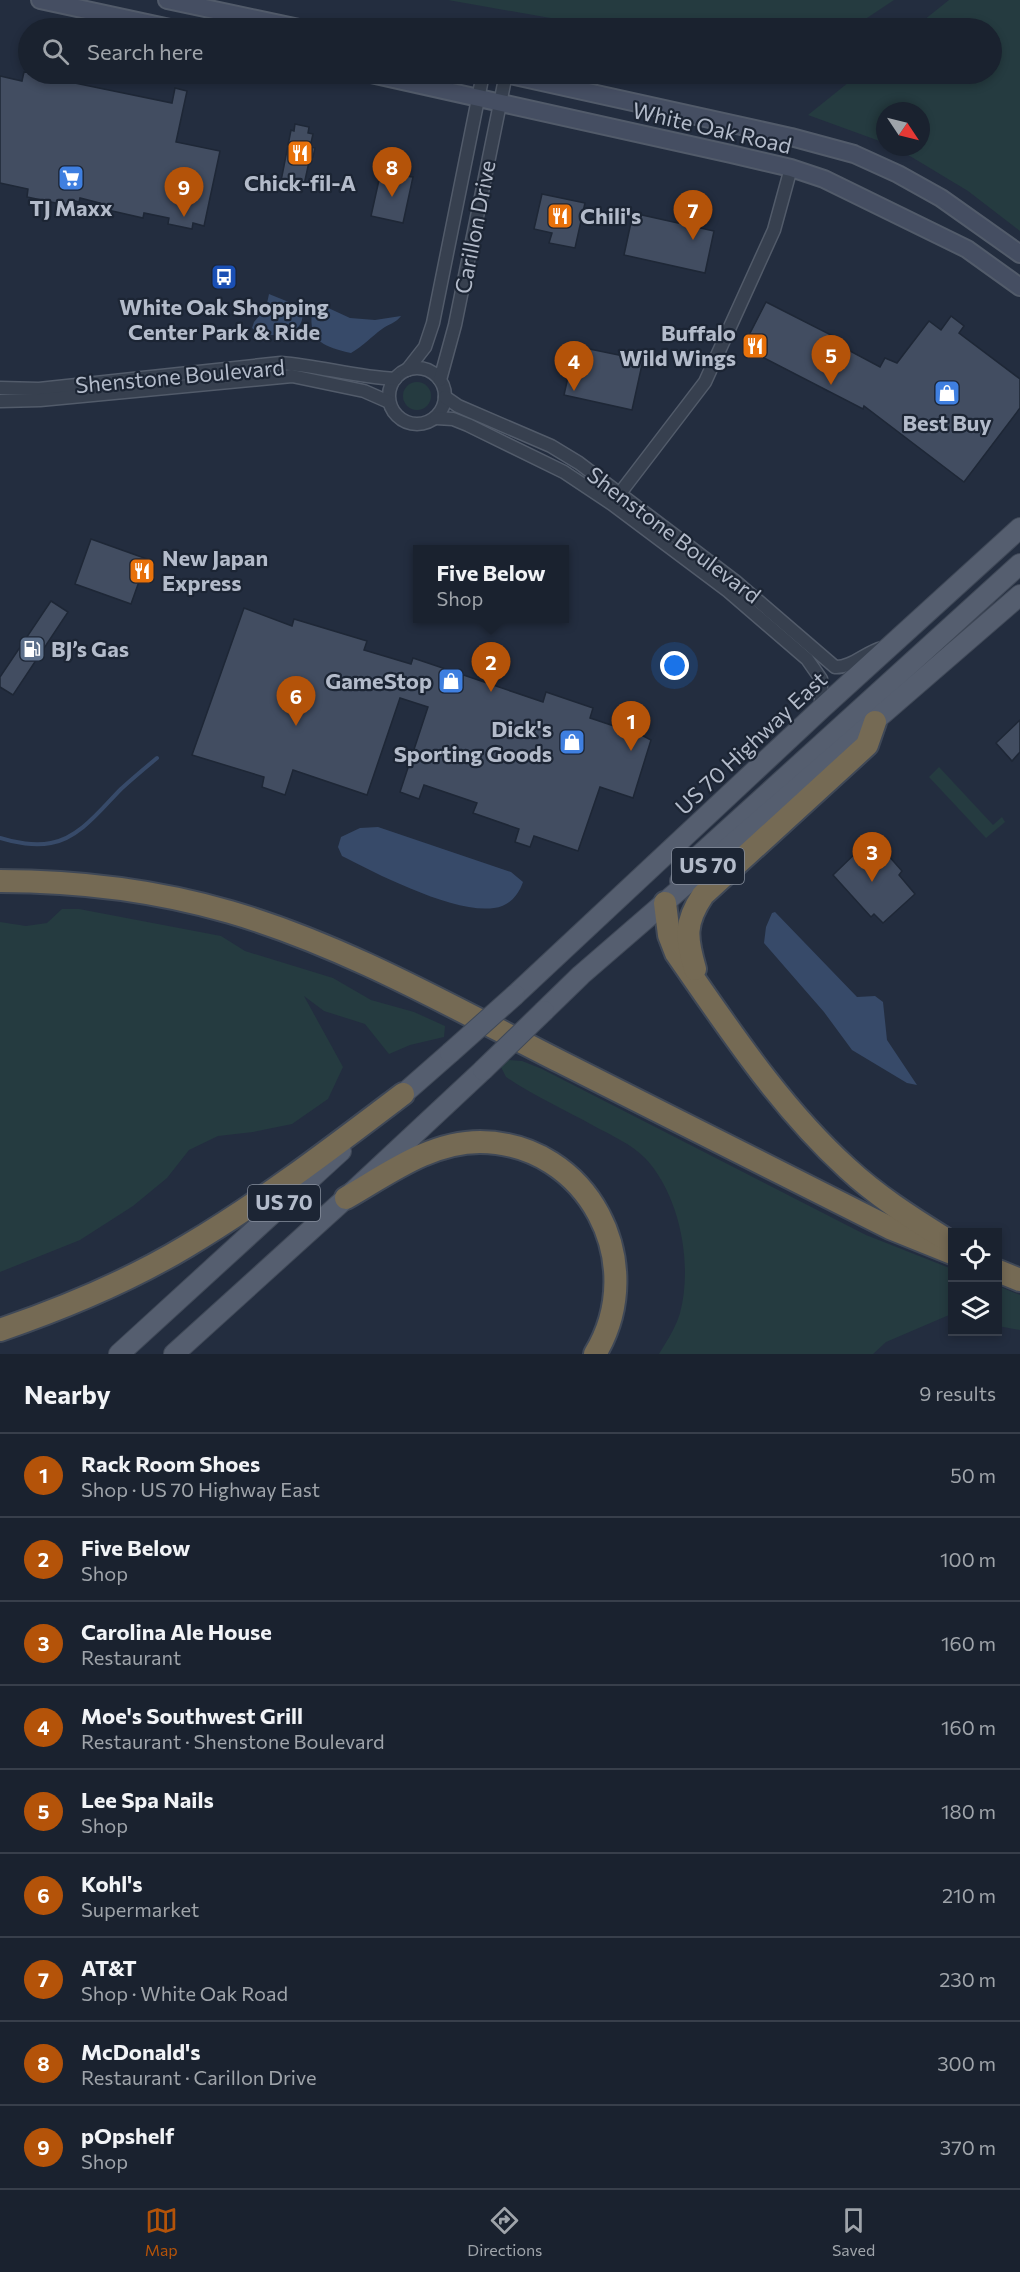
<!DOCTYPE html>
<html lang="en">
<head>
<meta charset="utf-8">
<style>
  :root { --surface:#1a222f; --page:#272f3b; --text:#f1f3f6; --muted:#9fa4aa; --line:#383f4b; --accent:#b45309 }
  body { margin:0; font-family:Commissioner,sans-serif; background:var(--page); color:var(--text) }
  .controls { position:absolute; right:18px; bottom:18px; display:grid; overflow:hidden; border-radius:0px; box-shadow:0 3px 9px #0003 }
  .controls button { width:54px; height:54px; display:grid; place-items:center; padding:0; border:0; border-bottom:2px solid var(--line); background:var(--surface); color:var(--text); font:30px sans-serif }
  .compass { position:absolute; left:876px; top:102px; width:54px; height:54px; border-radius:50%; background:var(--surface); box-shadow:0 3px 9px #0003; rotate:125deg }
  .you { position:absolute; left:675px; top:666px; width:21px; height:21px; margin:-15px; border:4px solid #fff; border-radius:50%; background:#1a73e8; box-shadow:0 0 0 9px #1a73e833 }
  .badge { display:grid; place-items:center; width:39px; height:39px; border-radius:50%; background:var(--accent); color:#fff; font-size:20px; font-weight:700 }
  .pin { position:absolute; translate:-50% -50px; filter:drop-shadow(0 2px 3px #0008) }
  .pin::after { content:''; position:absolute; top:32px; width:21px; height:18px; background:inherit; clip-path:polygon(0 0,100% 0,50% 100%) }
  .popup { position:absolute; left:413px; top:545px; width:156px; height:78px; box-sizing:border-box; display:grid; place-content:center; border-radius:0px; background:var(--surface); filter:drop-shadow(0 2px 4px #0005); font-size:20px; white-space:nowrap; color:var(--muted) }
  .popup b { font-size:22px; color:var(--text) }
  .popup::after { content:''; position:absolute; left:50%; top:100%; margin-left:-12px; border:12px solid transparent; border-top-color:var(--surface) }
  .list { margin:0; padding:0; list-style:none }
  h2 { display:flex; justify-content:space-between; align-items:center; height:78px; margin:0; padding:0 24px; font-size:26px }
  h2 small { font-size:20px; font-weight:400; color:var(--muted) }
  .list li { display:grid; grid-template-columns:39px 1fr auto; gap:18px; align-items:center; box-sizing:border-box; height:84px; padding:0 24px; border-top:2px solid var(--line) }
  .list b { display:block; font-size:22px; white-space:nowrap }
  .list p { margin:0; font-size:20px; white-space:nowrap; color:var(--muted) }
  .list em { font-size:20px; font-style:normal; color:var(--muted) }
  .icon { flex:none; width:33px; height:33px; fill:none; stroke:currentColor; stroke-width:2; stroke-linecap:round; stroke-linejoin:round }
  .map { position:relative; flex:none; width:1020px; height:1354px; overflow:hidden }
  .search { position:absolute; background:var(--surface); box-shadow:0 3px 9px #0003; left:18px; right:18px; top:18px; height:66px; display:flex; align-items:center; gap:15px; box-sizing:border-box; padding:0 21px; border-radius:33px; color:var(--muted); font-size:22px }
  .sheet { height:834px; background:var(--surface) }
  nav { display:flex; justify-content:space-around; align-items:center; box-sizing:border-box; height:84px; border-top:2px solid var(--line); background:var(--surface); font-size:16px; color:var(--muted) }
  nav a { display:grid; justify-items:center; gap:3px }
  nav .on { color:var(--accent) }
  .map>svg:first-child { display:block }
  .green { fill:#253b40 }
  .water { fill:#374a69 }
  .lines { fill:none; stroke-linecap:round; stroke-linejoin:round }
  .stream { stroke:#374a69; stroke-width:4 }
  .building { fill:#424d61; stroke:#1e2736; stroke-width:1.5 }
  .minor-casing { stroke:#525b6a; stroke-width:15 }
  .secondary-casing { stroke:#525b6a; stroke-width:20 }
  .primary-casing { stroke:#404958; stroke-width:22 }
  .motorway-casing { stroke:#3f4857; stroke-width:26 }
  .minor { stroke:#37404f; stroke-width:12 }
  .secondary { stroke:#454e62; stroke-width:16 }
  .primary { stroke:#555e6f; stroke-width:20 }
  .motorway { stroke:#756a54; stroke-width:22 }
  .primary-bridge-casing { stroke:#404958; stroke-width:22; stroke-linecap:butt }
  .primary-bridge { stroke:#555e6f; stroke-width:20 }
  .labels { text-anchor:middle; stroke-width:4.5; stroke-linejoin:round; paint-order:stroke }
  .shield { fill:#1c2534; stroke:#868e9d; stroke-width:1.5 }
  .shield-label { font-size:21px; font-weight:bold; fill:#b3bbca }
  .street-label { font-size:22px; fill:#b3bbca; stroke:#1c2534 }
  .poi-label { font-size:22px; font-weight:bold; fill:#b3bbca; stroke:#1c2534 }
</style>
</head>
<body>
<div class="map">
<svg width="1020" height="1354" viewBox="0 0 1020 1354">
  <rect width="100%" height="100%" fill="#232d3f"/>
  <g class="green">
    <path d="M448 0H894L852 28H607Z"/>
    <path d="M949 0H1020V231L968 191 895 147H921V111H885V143L808 115 859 74H992V28H914Z"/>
    <circle cx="417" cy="396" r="14"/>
    <path d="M939 767 993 825 1002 817 1005 822 986 838 929 777Z"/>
    <path d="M62 909H79L221 936 245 951 333 978 371 1000 414 1012 445 1026 444 1037 410 1045 389 1054 365 1024 324 1011 304 996 343 1067 328 1099 292 1124 253 1132 218 1136 189 1150 167 1178 133 1206 80 1240 0 1272V922L26 926 47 923Z"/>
    <path d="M509 1060 522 1061 542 1069 866 1235 952 1269V1316L949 1315 886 1342 873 1354H659C667 1341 676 1327 680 1313 693 1264 680 1195 645 1158 631 1144 611 1135 594 1126 565 1110 534 1096 506 1077L501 1067Z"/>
    <path d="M998 1286 1020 1295V1330L998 1326Z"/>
  </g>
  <g class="water">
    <path d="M269 294 301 307C311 337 268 341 252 328L254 322 266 308Z"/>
    <path d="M324 306 350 318 375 320 401 316C396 323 389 324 382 329 371 337 363 346 351 353 325 347 308 342 312 312Z"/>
    <path d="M378 827 511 872 523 882C518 896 509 906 494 908 455 914 377 874 342 856L338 847 341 837 360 828Z"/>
    <path d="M775 912 857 997 875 996 883 1002 887 1040 917 1085 907 1083 852 1050 824 1012 764 943 766 927 772 913Z"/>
  </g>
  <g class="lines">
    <path class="stream" d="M0 838C15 843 35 846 51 843 80 838 102 808 121 789 133 778 145 768 157 758"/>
  </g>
  <g class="building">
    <path d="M24 72 56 74 55 79 172 103 175 88 187 91 176 142 220 151 204 226 193 223 192 229 168 224 169 218 144 213 143 218 99 208 100 203 80 198 79 202 71 200 70 206 27 197 28 189 0 183V76L22 81Z"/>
    <path d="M295 124 309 127 308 133 313 134 310 147 315 148 313 157H310L304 185 281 181 291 130 294 131Z"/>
    <path d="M391 166 406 169 405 176 413 177 403 223 371 216 381 171 390 173Z"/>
    <path d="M542 194 585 203 575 248 549 243 552 233 534 229Z"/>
    <path d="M633 213 714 231 705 273 624 255Z"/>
    <path d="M766 302 835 337 833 342 880 367 885 358 897 363 929 321 941 330 951 316 964 326 959 333 1020 379V408L964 482 864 406 863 409 743 347Z"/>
    <path d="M575 346 643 360 632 410 564 395Z"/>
    <path d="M91 539 147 559 131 604 75 584Z"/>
    <path d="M51 601 68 612 13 695 0 687V677Z"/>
    <path d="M244 608 292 626 294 619 367 641 364 650 411 664 413 658 543 702 546 692 593 708 590 718 617 727 619 721 645 731 643 736 651 740 633 798 600 787 578 851 534 836 530 847 515 842 519 829 473 813 477 803 424 785 419 799 400 792 428 707 400 698 367 795 293 770 285 795 262 787 264 777 192 755Z"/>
    <path d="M1020 720V752L1012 761 996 743Z"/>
    <path d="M877 841 880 845 884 841 891 849 887 854 902 871 899 875 915 894 883 923 874 914 871 917 833 875 863 846 867 850Z"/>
  </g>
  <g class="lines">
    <g class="minor-casing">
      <g id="minor">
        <circle cx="417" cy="396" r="28"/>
        <path d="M407 370 425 347 433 323 483 74"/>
        <path d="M440 380 455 325 506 74"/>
        <path d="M0 388 39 389 281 363C319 366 356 377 395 379"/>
        <path d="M445 397 458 406 551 446 579 463 735 581 835 667C851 668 866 652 882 648"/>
        <path d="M0 401 40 400 292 376 364 391 389 402"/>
        <path d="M436 418 453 419 468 425 564 472 612 504 728 591 807 659 821 679V709"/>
        <path d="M614 501 705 382 774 230 791 168"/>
      </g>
    </g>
    <g class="secondary-casing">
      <g id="secondary">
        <path d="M40 0 170 28"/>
        <path d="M167 0 299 28"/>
        <path d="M371 74 731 154 791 168 824 179 967 249 1020 287"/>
        <path d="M506 74 791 137 854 154 898 174 941 198 1020 254"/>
      </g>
    </g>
    <g class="primary-casing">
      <g id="primary">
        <path d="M680 881 691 863 1020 564"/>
        <path d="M515 995 821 709 1020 528"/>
        <path d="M544 1011 581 975 1020 595"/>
        <path d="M393 1103 450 1053"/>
        <path d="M119 1354 341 1151"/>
        <path d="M174 1354 346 1198 483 1070"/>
      </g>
    </g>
    <g class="motorway-casing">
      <g id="motorway">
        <path d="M0 881C79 881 154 890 230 912 346 946 454 1008 561 1062 671 1118 781 1173 890 1228L952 1253"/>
        <path d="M665 903 669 935 676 953C729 1029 779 1106 847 1168 876 1195 910 1217 944 1238"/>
        <path d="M695 969C686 938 684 923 703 895L867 745 875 722"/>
        <path d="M346 1198C388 1174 430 1142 480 1142 588 1143 650 1263 595 1354"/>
        <path d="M998 1271 1020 1280"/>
        <path d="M0 1330C64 1308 129 1281 187 1246 263 1201 333 1147 403 1094"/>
      </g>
    </g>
    <use href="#minor" class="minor"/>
    <use href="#secondary" class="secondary"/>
    <use href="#primary" class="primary"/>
    <use href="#motorway" class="motorway"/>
    <g class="primary-bridge-casing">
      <g id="primary-bridge">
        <path d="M450 1053 515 995"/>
        <path d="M483 1070 544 1011"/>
      </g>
    </g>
    <use href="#primary-bridge" class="primary-bridge"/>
  </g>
  <defs>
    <g id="restaurant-square" transform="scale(1.35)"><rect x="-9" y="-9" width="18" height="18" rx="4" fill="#e8710a" stroke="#1c2534"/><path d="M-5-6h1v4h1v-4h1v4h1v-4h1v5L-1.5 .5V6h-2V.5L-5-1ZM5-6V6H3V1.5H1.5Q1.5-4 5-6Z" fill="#fff"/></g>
    <g id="supermarket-square" transform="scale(1.35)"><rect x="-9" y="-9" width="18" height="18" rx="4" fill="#3f7fe0" stroke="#1c2534"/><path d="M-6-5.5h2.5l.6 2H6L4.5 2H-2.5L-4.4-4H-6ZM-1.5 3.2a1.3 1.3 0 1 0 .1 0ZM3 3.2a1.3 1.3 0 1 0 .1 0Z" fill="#fff"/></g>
    <g id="bus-square" transform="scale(1.35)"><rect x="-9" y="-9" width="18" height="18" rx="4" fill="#1a4fb4" stroke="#1c2534"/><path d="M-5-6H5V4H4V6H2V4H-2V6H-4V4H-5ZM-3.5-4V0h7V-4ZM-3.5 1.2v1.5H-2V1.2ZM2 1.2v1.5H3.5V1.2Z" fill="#fff"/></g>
    <g id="shop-square" transform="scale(1.35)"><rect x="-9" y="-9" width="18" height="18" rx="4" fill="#3f7fe0" stroke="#1c2534"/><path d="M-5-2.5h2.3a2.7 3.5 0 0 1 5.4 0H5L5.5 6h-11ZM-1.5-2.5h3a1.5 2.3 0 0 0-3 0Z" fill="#fff"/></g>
    <g id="fuel-square" transform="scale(1.35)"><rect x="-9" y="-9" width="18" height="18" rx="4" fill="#5c6f8a" stroke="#1c2534"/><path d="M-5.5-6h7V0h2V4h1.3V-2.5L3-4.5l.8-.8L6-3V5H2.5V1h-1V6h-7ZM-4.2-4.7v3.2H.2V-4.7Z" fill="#fff"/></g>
  </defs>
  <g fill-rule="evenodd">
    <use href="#restaurant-square" x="300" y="153"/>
    <use href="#supermarket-square" x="71" y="178"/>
    <use href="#restaurant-square" x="560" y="216"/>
    <use href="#bus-square" x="224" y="277"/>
    <use href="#restaurant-square" x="755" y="346"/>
    <use href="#shop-square" x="947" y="393"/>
    <use href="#restaurant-square" x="142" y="571"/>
    <use href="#fuel-square" x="32" y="649"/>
    <use href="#shop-square" x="451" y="681"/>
    <use href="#shop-square" x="572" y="742"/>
  </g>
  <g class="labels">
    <g class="shield">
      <rect x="672" y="848" width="72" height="36" rx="4.5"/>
      <rect x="248" y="1185" width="72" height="36" rx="4.5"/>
    </g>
    <g class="shield-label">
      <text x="708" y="873">US 70</text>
      <text x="284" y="1210">US 70</text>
    </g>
    <g class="street-label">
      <text transform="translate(712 128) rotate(13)" y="8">White Oak Road</text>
      <text transform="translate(475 227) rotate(-79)" y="8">Carillon Drive</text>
      <text transform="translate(180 376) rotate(-5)" y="8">Shenstone Boulevard</text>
      <text transform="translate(674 535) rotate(37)" y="8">Shenstone Boulevard</text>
      <text transform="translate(751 743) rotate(-43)" y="8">US 70 Highway East</text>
    </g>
    <g class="poi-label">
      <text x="300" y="191">Chick-fil-A</text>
      <text x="71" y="216">TJ Maxx</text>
      <text x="580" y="224" text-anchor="start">Chili's</text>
      <text x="224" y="315">White Oak Shopping<tspan x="224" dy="25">Center Park &amp; Ride</tspan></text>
      <text x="736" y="341" text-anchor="end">Buffalo<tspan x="736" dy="25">Wild Wings</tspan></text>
      <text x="947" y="431">Best Buy</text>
      <text x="162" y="566" text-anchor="start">New Japan<tspan x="162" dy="25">Express</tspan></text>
      <text x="51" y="657" text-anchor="start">BJ’s Gas</text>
      <text x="432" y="689" text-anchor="end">GameStop</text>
      <text x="552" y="737" text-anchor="end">Dick's<tspan x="552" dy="25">Sporting Goods</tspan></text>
    </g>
  </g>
</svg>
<div class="controls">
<button><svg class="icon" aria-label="locate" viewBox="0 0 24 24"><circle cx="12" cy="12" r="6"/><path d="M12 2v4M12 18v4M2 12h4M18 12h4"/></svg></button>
<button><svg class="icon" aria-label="layers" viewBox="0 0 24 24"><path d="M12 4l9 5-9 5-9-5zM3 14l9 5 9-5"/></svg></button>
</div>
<svg class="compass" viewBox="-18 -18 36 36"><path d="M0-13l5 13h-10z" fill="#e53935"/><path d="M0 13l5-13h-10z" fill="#9fa4aa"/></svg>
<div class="you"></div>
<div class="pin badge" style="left:631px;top:751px">1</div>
<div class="pin badge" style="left:491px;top:692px">2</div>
<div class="popup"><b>Five Below</b>Shop</div>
<div class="pin badge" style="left:872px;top:882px">3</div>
<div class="pin badge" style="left:574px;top:391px">4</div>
<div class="pin badge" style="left:831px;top:385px">5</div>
<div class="pin badge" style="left:296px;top:726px">6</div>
<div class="pin badge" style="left:693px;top:240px">7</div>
<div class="pin badge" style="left:392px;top:197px">8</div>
<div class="pin badge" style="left:184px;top:217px">9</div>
<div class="search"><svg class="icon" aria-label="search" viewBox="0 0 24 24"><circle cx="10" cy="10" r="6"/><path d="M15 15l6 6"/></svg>Search here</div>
</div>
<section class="sheet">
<h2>Nearby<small>9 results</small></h2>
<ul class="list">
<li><span class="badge">1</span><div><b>Rack Room Shoes</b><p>Shop · US 70 Highway East</p></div><em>50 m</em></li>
<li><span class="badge">2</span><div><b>Five Below</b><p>Shop</p></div><em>100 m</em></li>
<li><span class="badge">3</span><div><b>Carolina Ale House</b><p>Restaurant</p></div><em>160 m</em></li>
<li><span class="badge">4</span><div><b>Moe's Southwest Grill</b><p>Restaurant · Shenstone Boulevard</p></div><em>160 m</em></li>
<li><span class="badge">5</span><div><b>Lee Spa Nails</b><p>Shop</p></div><em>180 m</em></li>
<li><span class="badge">6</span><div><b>Kohl's</b><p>Supermarket</p></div><em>210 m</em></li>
<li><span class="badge">7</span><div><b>AT&amp;T</b><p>Shop · White Oak Road</p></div><em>230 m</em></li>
<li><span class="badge">8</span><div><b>McDonald's</b><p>Restaurant · Carillon Drive</p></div><em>300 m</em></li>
<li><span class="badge">9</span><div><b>pOpshelf</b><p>Shop</p></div><em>370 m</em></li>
</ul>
</section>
<nav>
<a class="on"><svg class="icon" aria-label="map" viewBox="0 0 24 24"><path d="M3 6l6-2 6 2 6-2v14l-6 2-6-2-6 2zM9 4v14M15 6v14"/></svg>Map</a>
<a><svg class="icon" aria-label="directions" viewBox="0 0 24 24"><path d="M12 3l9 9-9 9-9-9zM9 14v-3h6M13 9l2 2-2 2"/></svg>Directions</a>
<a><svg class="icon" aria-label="saved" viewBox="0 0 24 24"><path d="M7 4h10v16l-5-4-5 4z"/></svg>Saved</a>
</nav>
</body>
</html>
